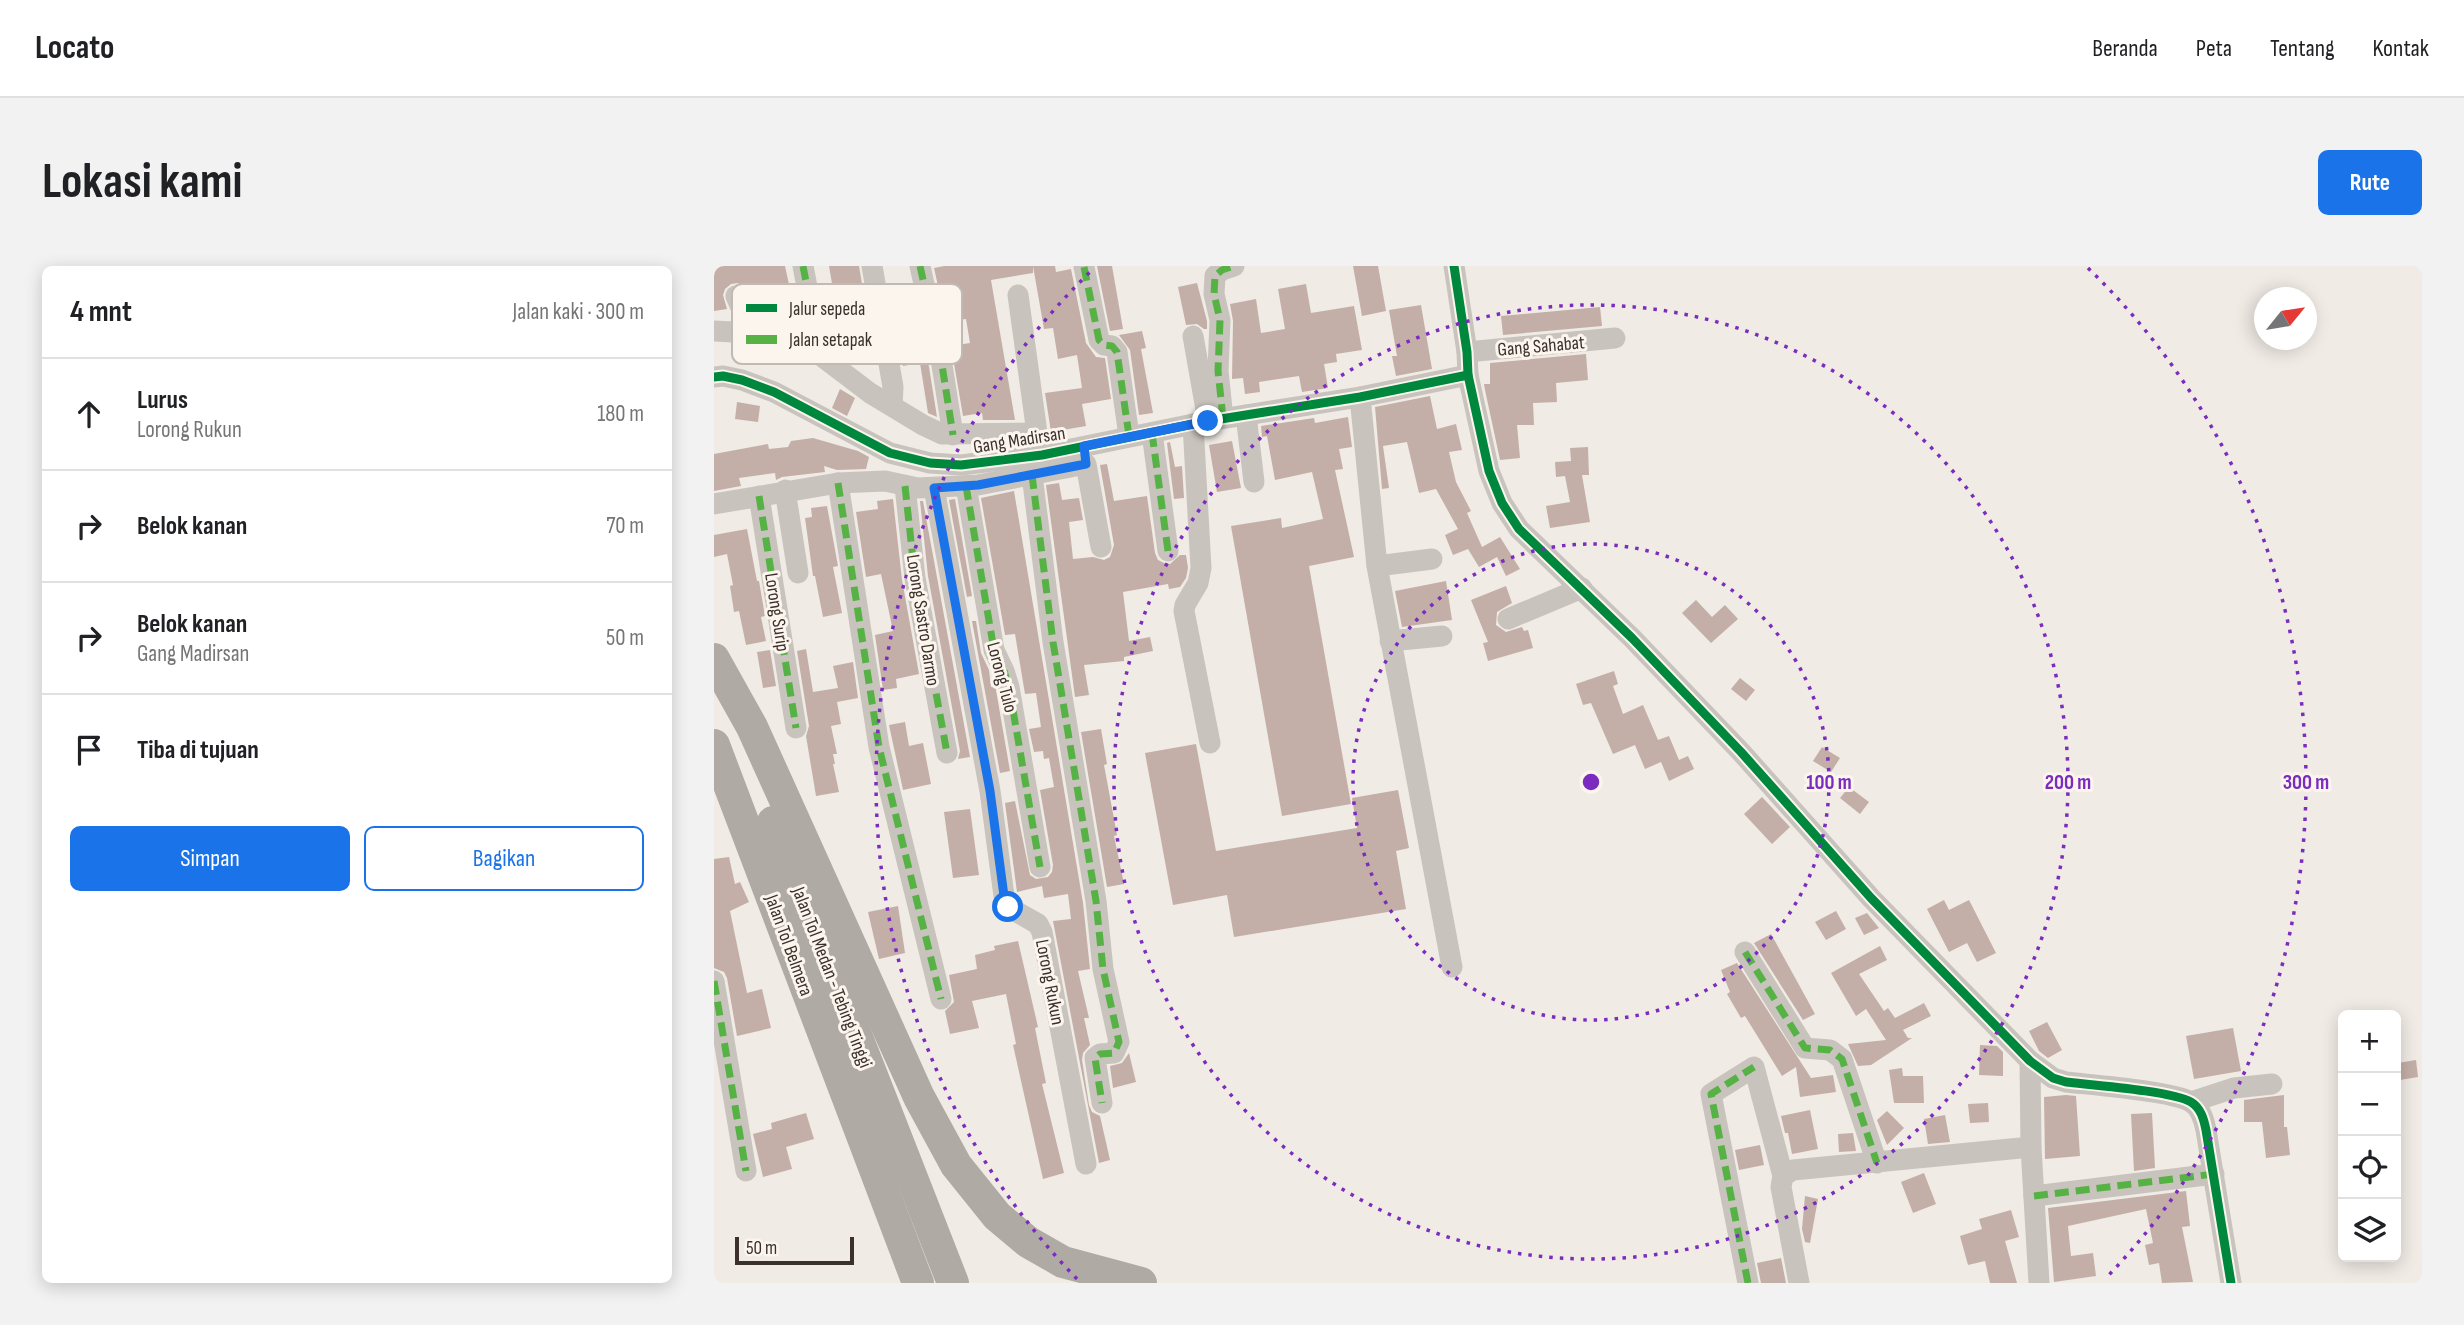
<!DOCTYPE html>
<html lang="id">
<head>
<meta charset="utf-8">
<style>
  :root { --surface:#fff; --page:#f2f2f2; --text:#202124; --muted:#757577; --line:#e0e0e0; --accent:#1a73e8 }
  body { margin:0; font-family:"Sofia Sans Condensed",sans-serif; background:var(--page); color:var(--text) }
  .controls { position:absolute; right:21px; bottom:21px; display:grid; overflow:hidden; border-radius:10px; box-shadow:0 4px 18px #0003 }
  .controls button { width:63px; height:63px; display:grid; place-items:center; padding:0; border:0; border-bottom:2px solid var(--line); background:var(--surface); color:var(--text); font:35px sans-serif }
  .compass { position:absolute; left:1540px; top:21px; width:63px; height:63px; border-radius:50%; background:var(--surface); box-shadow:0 4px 18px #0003; rotate:60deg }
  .scale { position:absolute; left:21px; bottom:18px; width:119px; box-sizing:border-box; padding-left:7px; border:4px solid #3b302b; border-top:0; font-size:19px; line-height:24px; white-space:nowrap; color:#3b302b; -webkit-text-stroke:5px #fbf5ee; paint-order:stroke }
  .stop { position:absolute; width:21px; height:21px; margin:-16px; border:5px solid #1a73e8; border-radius:50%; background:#fff }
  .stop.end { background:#1a73e8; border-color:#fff; box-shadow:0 2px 7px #0008 }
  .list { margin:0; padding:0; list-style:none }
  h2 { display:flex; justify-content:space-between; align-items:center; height:91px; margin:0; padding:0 28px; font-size:30px }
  h2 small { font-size:23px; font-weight:400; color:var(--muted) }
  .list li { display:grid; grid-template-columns:46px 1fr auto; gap:21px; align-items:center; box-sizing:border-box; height:112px; padding:0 28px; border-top:2px solid var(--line) }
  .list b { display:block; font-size:26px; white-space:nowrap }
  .list p { margin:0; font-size:23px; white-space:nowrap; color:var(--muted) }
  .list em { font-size:23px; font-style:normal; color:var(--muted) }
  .actions { display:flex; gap:14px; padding:21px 28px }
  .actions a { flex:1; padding:16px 0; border:2px solid var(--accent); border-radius:10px; text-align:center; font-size:24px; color:var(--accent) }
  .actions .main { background:var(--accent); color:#fff }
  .icon { flex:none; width:38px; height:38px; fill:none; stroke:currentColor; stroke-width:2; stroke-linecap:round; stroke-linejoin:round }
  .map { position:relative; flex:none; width:1708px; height:1017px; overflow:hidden; border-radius:10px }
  header { display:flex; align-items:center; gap:42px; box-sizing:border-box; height:98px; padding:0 35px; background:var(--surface); border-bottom:2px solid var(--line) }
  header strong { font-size:33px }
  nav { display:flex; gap:38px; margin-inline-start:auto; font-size:24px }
  .intro { display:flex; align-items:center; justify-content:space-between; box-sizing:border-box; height:168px; padding:0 42px }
  h1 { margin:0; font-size:49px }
  .button { padding:18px 32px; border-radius:10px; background:var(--accent); color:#fff; font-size:24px; font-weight:700 }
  main { display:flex; gap:42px; padding:0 42px }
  aside { flex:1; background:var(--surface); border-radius:10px; box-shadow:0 4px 18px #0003 }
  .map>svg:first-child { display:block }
  .building { fill:#c3afa7 }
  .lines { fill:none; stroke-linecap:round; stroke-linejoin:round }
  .minor { stroke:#c9c3be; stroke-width:21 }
  .highway { stroke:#afaaa4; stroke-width:32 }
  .quiet { stroke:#57b246; stroke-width:7; stroke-dasharray:14 7; stroke-linecap:butt }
  .cycleway-casing { stroke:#fbf5ee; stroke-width:13 }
  .cycleway { stroke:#00873e; stroke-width:9 }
  .route { stroke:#1a73e8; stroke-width:9 }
  .ring { fill:none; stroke:#7b2cbf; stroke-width:3.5; stroke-dasharray:3.5 7 }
  .labels { text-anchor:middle; stroke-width:6; stroke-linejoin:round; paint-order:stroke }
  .street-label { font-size:19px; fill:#3b302b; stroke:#fbf5ee }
  .key { fill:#fbf5ee; stroke:#c1bab4; stroke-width:2 }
  .key-label { font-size:19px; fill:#3b302b }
  .centre { fill:#7b2cbf; stroke:#fbf5ee; stroke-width:3.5 }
  .ring-label { font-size:21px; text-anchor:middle; font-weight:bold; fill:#7b2cbf; stroke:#fbf5ee; stroke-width:6; stroke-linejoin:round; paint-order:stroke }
</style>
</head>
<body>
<header>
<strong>Locato</strong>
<nav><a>Beranda</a><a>Peta</a><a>Tentang</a><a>Kontak</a></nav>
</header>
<div class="intro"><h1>Lokasi kami</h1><a class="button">Rute</a></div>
<main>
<aside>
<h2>4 mnt<small>Jalan kaki · 300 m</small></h2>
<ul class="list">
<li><svg class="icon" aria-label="ahead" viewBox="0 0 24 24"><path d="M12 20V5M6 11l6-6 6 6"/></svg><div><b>Lurus</b><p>Lorong Rukun</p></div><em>180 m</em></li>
<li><svg class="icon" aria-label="right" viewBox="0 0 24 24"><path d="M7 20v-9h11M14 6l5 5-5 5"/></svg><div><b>Belok kanan</b></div><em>70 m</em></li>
<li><svg class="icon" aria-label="right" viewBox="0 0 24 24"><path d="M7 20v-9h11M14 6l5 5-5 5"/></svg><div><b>Belok kanan</b><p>Gang Madirsan</p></div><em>50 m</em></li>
<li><svg class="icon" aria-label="arrive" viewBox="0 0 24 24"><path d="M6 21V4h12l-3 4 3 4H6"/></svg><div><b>Tiba di tujuan</b></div></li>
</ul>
<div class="actions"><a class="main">Simpan</a><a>Bagikan</a></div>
</aside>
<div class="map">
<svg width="1708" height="1017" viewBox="0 0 1708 1017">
  <rect width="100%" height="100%" fill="#f0ebe5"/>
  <g class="building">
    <path d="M0 0H71L85 65 78 66 60 60 58 47 44 49 34 24 24 17 17 18 11 23 9 29 13 43 0 45Z"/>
    <path d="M115 0H145L160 89 132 92 123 35H121Z"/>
    <path d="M230 0H319V7L277 14 301 154H269L268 147 249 150 237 80 256 77 252 53 232 56 220 2Z"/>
    <path d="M319 0H341L342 6 357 3 372 77 382 91 391 92 397 133 368 138 372 160 337 166 331 127 368 122 363 89 344 93 339 62 330 63Z"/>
    <path d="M383 0H398L409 63 396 65Z"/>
    <path d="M639 0H664L672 45 648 50Z"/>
    <path d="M483 17 493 55V63H490L483 58 472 59 464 21Z"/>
    <path d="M592 18 597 47 640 40 648 84 622 88 623 96 610 98 614 122 588 126 585 110 545 116 546 126 531 128 529 112 518 113 519 55 516 38 542 33 547 67 571 63 564 23Z"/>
    <path d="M707 39 718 103 682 110 678 90H683L675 44Z"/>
    <path d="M886 41 888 60 789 69 787 50Z"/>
    <path d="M203 47 215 101 223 151 214 147 206 97 189 100 180 52Z"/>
    <path d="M428 65 432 82 427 83 439 147 425 149 416 84 405 69Z"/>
    <path d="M872 88 874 114 842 117 843 136 819 137 820 159H803L806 192 786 194 771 124 770 118H776V97Z"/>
    <path d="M126 123 141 132 133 150 118 142Z"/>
    <path d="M716 130 723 163 742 158 748 184 735 186 742 216 757 245 753 247 768 281 786 271 806 303 792 310 783 291 765 301 754 283 739 289 731 269 744 263 722 223 705 227 693 176 669 180 675 222 668 223 661 141Z"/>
    <path d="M23 136 46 140 44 156 21 153Z"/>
    <path d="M634 151 638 181 625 183 629 203 621 204 640 291 595 300 637 538 568 550 517 260 567 252 568 262 609 253 598 206 561 214 553 170 548 171 547 160 600 152 601 157Z"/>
    <path d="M99 172 144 185 155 191 152 203 123 204 110 200 111 206 68 211 62 214 61 207 25 212 27 220 0 225V188L54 178 55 183 74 181 77 175Z"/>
    <path d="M518 175 527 222 503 226 495 179Z"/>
    <path d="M456 176 461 201 468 200 470 232 460 233 453 177Z"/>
    <path d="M874 181 875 209H868L876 256 836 262 832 240 856 236 851 210 842 211 841 196 857 195 856 182Z"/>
    <path d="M393 198 400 235 433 230 441 287 444 294 450 297 456 298 466 289H472L474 302 472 312 466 321 455 323 454 318 409 326 415 375 436 371 439 385 410 391V395L370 399 375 429 361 431 332 219 345 217 348 234 365 232 369 254 355 256 359 293 379 291 390 294 396 291 400 279 386 199Z"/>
    <path d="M300 225 369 637 376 703 364 705 375 752H370L376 779 369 787 368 794 375 839 378 846 386 850 396 894 385 897 339 655 357 653 354 628 330 632 328 620 303 626 291 537 301 535 316 609 322 613 334 611 338 606 339 599 326 524 340 521 335 492 330 493 329 485 320 486 315 463 327 461 322 427 311 428 301 368 291 369 267 232Z"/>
    <path d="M179 233 188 314 205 408 182 413 183 422 169 424 161 369 179 365 167 308 152 311 142 246 164 243 163 235Z"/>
    <path d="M241 233 258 330 253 331 235 234Z"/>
    <path d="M206 235H209L256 491 244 493 246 485 214 310Z"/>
    <path d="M113 240 124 300 119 301 128 347 109 351 101 310H99L91 252 98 251 97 242Z"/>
    <path d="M33 263 43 315H45L51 350 47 351 52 375 32 379 25 345 20 346 16 320 19 319 13 288 0 291V269Z"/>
    <path d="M732 315 738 354 688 361 681 325Z"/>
    <path d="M792 320 798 337 783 346 782 359 792 366 808 361 810 365 814 364 819 382 774 395 769 377 774 376 757 334Z"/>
    <path d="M982 334 998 351 1011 339 1024 353 997 377 968 347Z"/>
    <path d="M258 355H262L267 387 275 404 277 421 281 420 282 424 296 505 286 507Z"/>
    <path d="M92 383 99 426 124 422 119 400 139 396 144 432 123 436 127 458 117 460 123 488H119L121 498H119L125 526 102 530 92 470 95 460 83 385Z"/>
    <path d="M56 384 62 420 49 422 43 386Z"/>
    <path d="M900 405 904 418 899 420 909 448 929 439 944 474 955 470 965 494 974 490 980 503 955 515 947 496 931 503 921 479 899 488 877 437 869 439 862 418Z"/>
    <path d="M1026 412 1041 424 1032 435 1017 423Z"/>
    <path d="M191 456 195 480 209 477 217 518 189 524 175 459Z"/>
    <path d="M387 463 393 498 390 499 403 569 400 570 410 618 393 621 367 466Z"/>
    <path d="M482 478 502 585 643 562 638 532 684 524 695 582 682 585 692 643 520 671 513 629 459 639 431 487Z"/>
    <path d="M1108 481 1126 492 1117 506 1099 495Z"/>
    <path d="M1135 521 1155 536 1146 548 1126 532Z"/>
    <path d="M1048 531 1076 561 1058 578 1030 548Z"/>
    <path d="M256 543 265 609 239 612 230 546Z"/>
    <path d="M15 591 21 618 26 616 35 636 16 645 33 727 48 723 57 762 23 770 13 712 10 706 0 702V593Z"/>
    <path d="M1230 634 1235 644 1255 634 1282 687 1263 696 1253 677 1235 686 1213 643Z"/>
    <path d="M184 640 191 687 165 693 154 646Z"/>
    <path d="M1122 645 1132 663 1112 674 1101 656Z"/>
    <path d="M1153 647 1165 662 1150 669 1141 652Z"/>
    <path d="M1057 668 1101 748 1089 754 1040 677Z"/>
    <path d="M304 675 324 761 321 762 332 817 328 818 350 907 329 913 299 779 302 778 292 728 258 735 265 762 236 768 231 745 240 736 235 709 263 703 261 689 281 684 280 680Z"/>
    <path d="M1166 680 1173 694 1145 708 1170 745 1174 742 1181 752 1210 737 1217 750 1189 764 1194 772H1198L1157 799 1144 800 1134 778 1172 774 1152 743 1142 750 1117 707Z"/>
    <path d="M1023 697 1097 812 1119 809 1122 826 1086 831 1082 801 1068 810 1031 750 1027 752 1013 728 1016 726 1007 704Z"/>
    <path d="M1333 756 1348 784 1334 792 1325 785 1315 765Z"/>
    <path d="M1519 762 1527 805 1480 813 1472 770Z"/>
    <path d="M1266 779 1283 780 1289 786V810L1265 809Z"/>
    <path d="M415 787 422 816 399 822 396 800 408 797Z"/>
    <path d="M1702 794 1704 811 1686 814 1684 797Z"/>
    <path d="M1188 802 1189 810H1209L1210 837H1180L1175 804Z"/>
    <path d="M1352 829 1362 830 1366 890 1331 893 1330 831Z"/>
    <path d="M1570 829V861H1573L1576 889 1552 892 1548 856H1530V834Z"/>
    <path d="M1274 837 1275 856 1256 857 1254 838Z"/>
    <path d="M1096 844 1104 883 1078 888 1074 867H1071L1067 850Z"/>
    <path d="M1173 845 1190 862 1173 879 1163 854Z"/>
    <path d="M92 847 100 873 72 881 78 903 49 911 39 868 58 863 57 857Z"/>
    <path d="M1438 847 1441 902 1420 905 1417 848Z"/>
    <path d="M1231 849 1236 876 1214 878 1210 853Z"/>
    <path d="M1139 867 1142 885 1125 886 1124 868Z"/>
    <path d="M1046 879 1050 899 1025 904 1021 884Z"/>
    <path d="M1210 907 1222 938 1199 947 1187 916Z"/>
    <path d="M1472 925 1476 960 1468 961 1479 1016 1448 1017 1445 997 1435 999 1431 979 1439 977 1432 943 1354 960 1357 990 1379 987 1382 1010 1340 1016 1334 942Z"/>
    <path d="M1091 930 1104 933 1096 977 1091 976 1088 963Z"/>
    <path d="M1297 944 1305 971 1291 975 1303 1017H1276L1271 995 1254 999 1246 970 1268 963 1265 953Z"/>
    <path d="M1067 992 1072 1017H1047L1043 997Z"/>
  </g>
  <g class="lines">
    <g class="minor">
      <path d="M89 0 106 89"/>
      <path d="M158 0 179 121 178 140"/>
      <path d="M206 0 228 99 239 169"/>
      <path d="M740 0 753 86 754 109 775 205 788 237 805 263 918 372 1027 486 1157 632 1316 795 1339 812 1352 816C1378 819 1459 825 1477 836 1487 842 1490 854 1492 864L1517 1017"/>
      <path d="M370 1 385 74 390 79 398 80 403 86 415 170"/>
      <path d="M304 29 323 167"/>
      <path d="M22 30 38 67"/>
      <path d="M0 65 38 67 106 89 156 127 209 159 228 168 323 167 328 189"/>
      <path d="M479 70 494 155"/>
      <path d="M753 86 901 72"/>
      <path d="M0 111 9 110 28 114 60 126 176 187 216 197 247 199 328 189 494 155 646 131 754 109"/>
      <path d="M646 131 663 300 738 701"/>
      <path d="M532 149 540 216"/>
      <path d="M509 152 504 105 506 54 500 28 501 10 508 4 520 0"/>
      <path d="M479 158 487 302 484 317 471 339 470 345 496 477"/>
      <path d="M438 167 454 285"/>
      <path d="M318 209 339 376 382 635 389 703 405 776 400 787 386 788 381 792 388 837"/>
      <path d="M124 217 165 481 227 733"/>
      <path d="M191 220 201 312 233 487"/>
      <path d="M252 220 280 384 290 405 295 421 326 601"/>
      <path d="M220 222 276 525 290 630 294 641 324 658 328 666 372 898"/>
      <path d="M71 224 84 307"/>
      <path d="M45 230 82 462"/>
      <path d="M0 238 124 217 171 215 204 222 264 219 372 198 387 281"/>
      <path d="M663 300 718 293"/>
      <path d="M794 353 868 322"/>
      <path d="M676 375 728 370"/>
      <path d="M1031 686 1091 782 1116 784 1128 793 1163 897"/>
      <path d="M0 715 32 905"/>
      <path d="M1316 795 1317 881 1325 1017"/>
      <path d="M1477 836 1520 822 1558 818"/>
      <path d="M1320 930 1500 908"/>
      <path d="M1034 1017 997 828 1040 801 1069 910"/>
      <path d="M1085 1017 1067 921 1069 910 1079 904 1317 881"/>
    </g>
    <g class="highway">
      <path d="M0 393 38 461 205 831 242 899 283 950 314 976 349 996 427 1017"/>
      <path d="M0 479 204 1017"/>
      <path d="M59 556 239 1017"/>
    </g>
    <g class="quiet">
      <path d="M89 0 106 89"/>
      <path d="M206 0 228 99 239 169"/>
      <path d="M370 1 385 74 390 79 398 80 403 86 415 170"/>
      <path d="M509 152 504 105 506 54 500 28 501 10 508 4 520 0"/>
      <path d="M438 167 454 285"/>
      <path d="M318 209 339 376 382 635 389 703 405 776 400 787 386 788 381 792 388 837"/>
      <path d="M124 217 165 481 227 733"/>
      <path d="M191 220 201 312 233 487"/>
      <path d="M252 220 280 384 290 405 295 421 326 601"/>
      <path d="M45 230 82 462"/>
      <path d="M1031 686 1091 782 1116 784 1128 793 1163 897"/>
      <path d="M0 715 32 905"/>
      <path d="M1320 930 1500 908"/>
      <path d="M1034 1017 997 828 1040 801"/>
    </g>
    <g class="cycleway-casing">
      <g id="cycleway">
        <path d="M740 0 753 86 754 109 775 205 788 237 805 263 918 372 1027 486 1157 632 1316 795 1339 812 1352 816C1378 819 1459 825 1477 836 1487 842 1490 854 1492 864L1517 1017"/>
        <path d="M0 111 9 110 28 114 60 126 176 187 216 197 247 199 328 189 494 155 646 131 754 109"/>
      </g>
    </g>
    <use href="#cycleway" class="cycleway"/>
  </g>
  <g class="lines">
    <path class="route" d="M294 641 290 630 276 525 220 222 264 219 372 198 370 180 494 155"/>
  </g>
  <g class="ring">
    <circle cx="877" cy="516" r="238"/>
    <circle cx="877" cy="516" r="477"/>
    <path d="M363 1013A715 715 0 0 1 380 2M1374 2A715 715 0 0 1 1391 1013"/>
  </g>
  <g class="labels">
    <g class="street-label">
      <text transform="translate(827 79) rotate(-5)" y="7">Gang Sahabat</text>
      <text transform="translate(305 173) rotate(-9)" y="7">Gang Madirsan</text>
      <text transform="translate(64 346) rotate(81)" y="7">Lorong Surip</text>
      <text transform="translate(210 354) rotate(81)" y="7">Lorong Sastro Darmo</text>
      <text transform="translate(289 411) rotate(75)" y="7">Lorong Tulo</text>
      <text transform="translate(76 679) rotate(70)" y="7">Jalan Tol Belmera</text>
      <text transform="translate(119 711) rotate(69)" y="7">Jalan Tol Medan - Tebing Tinggi</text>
      <text transform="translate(337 716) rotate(79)" y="7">Lorong Rukun</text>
    </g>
  </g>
  <rect x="18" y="18" width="230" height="80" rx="10" class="key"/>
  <rect x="32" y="38" width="31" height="8" fill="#00873e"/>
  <rect x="32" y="69" width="31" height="9" fill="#57b246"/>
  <g class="key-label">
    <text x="75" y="49">Jalur sepeda</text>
    <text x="75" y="80">Jalan setapak</text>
  </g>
  <circle cx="877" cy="516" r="10" class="centre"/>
  <g class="ring-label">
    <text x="1115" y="523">100 m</text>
    <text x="1354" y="523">200 m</text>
    <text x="1592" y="523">300 m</text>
  </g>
</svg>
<div class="controls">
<button>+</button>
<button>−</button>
<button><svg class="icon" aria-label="locate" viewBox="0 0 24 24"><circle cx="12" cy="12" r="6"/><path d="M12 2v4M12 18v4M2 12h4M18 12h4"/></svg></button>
<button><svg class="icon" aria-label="layers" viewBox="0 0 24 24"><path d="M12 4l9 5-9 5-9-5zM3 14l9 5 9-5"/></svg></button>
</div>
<svg class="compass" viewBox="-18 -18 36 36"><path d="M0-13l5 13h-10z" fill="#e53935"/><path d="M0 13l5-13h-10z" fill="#757577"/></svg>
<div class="scale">50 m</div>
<div class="stop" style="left:294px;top:641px"></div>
<div class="stop end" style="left:494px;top:155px"></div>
</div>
</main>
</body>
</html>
